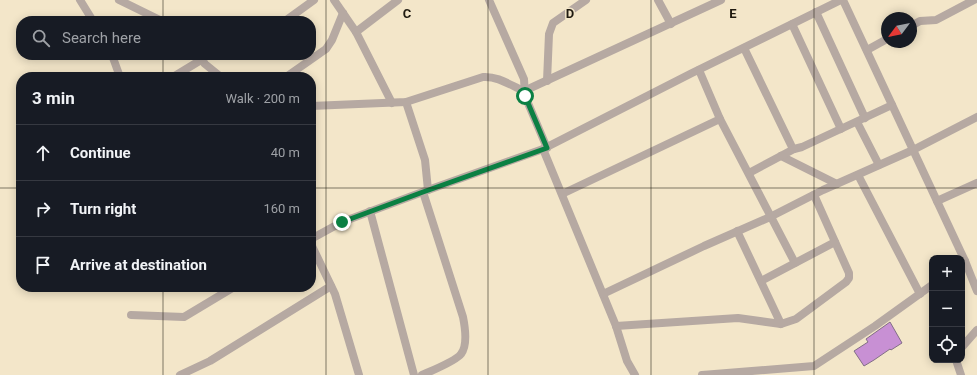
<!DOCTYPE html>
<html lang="en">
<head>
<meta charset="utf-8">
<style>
  :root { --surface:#171b24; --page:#20242c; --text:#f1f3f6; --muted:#9ea1a6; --line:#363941 }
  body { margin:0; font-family:Roboto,sans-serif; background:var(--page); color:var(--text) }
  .controls { position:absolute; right:12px; bottom:12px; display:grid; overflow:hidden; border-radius:8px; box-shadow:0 2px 10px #0003 }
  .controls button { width:36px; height:36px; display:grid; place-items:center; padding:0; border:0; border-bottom:1px solid var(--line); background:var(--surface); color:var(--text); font:20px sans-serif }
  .compass { position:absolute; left:881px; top:12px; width:36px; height:36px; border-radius:50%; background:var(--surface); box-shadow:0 2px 10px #0003; rotate:238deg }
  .stop { position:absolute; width:12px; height:12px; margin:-9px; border:3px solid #0b8043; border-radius:50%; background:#fff }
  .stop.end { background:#0b8043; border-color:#fff; box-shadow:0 1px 4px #0008 }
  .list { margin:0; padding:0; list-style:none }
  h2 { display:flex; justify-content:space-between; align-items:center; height:52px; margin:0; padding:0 16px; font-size:17px }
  h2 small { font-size:13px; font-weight:400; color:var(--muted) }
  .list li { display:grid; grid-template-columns:26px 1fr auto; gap:12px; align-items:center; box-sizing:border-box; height:56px; padding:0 16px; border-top:1px solid var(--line) }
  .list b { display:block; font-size:15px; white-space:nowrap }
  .list em { font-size:13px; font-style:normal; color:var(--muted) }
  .icon { flex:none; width:22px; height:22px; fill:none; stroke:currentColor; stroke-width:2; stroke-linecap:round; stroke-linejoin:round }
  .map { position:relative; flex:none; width:977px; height:375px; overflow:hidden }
  .search { position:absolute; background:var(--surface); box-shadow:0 2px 10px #0003; left:16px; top:16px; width:300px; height:44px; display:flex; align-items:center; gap:10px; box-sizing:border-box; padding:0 14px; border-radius:16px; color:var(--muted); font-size:15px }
  .panel { position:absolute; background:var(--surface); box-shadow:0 2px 10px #0003; left:16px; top:72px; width:300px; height:220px; border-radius:16px }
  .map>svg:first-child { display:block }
  .building { fill:#c890d4; stroke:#826f86 }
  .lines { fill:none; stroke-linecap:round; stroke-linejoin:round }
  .minor { stroke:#b6a9a2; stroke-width:8 }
  .route { stroke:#0b8043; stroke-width:5 }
  .grid { fill:none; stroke:#1f1a10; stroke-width:1; stroke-opacity:0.55 }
  .grid-label { font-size:13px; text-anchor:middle; font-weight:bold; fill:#1f1a10; stroke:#f3e6c9; stroke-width:3; stroke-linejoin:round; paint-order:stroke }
</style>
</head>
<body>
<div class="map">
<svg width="977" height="375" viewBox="0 0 977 375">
  <rect width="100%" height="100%" fill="#f3e6c9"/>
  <path class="building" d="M890 322 902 343 891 350 890 349 874 360 864 366 854 351 868 342 866 339Z"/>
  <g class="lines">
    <g class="minor">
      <path d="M80 0 93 21"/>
      <path d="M119 0 162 21"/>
      <path d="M334 0 356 32 392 103"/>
      <path d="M489 0 524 79 525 96 547 148"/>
      <path d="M658 0 671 24"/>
      <path d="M843 0 965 261"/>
      <path d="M816 12 865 118"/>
      <path d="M285 21 314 0"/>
      <path d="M792 24 841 129"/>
      <path d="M911 26 920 21 936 20 974 0"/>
      <path d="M356 32 398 0"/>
      <path d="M744 48 792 147 794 149 802 147 892 105"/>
      <path d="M867 50 887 39"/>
      <path d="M112 55 120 77"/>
      <path d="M199 56 205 64 221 77"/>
      <path d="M699 70 720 119 795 263"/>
      <path d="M173 77 201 60"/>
      <path d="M286 77 326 49 332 40 343 13"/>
      <path d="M547 81 549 34 553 23 586 0"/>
      <path d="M406 102 425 160 428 190"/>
      <path d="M311 106 406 102 483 77C498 76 510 85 524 91L721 0"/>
      <path d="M857 122 879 165"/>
      <path d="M543 149 616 326 627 361 635 375"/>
      <path d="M781 156 837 184"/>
      <path d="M749 173 794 149"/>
      <path d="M858 175 920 294"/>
      <path d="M562 194 720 119"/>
      <path d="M937 201 977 183"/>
      <path d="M370 211 414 375"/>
      <path d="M737 231 781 324"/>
      <path d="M311 239 342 222 428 190 543 149 692 73 841 0"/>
      <path d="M311 244 335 294 359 375"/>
      <path d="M962 263 965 261 977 291"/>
      <path d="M761 281 835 242"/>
      <path d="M603 294 704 246 770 217 823 190 913 150 977 117"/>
      <path d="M131 315 184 317 234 287"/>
      <path d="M616 326 738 318 781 324 796 319 846 282 849 278V273L814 195"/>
      <path d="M962 347 977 330"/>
      <path d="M956 360 961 375"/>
      <path d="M180 375 210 361 331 286"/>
      <path d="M422 375C431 371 456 361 461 354 468 345 465 327 463 317L423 192"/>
      <path d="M702 375 814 366 875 326 932 285"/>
    </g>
  </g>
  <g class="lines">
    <path class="route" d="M342 222 423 192 547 148 525 96"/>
  </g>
  <path class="grid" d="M163 0V21M326 0V375M488 0V375M651 0V375M814 0V375M163 55V77M0 188H21M311 188H977M163 287V375"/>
  <g class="grid-label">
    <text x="407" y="18">C</text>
    <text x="570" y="18">D</text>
    <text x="733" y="18">E</text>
  </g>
</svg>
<div class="controls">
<button>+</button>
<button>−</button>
<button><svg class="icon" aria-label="locate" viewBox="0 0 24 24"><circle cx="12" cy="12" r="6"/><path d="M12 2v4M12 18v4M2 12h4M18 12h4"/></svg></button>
</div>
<svg class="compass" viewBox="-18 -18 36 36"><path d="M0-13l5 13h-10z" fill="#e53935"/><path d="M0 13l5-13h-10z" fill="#9ea1a6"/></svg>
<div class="stop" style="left:525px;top:96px"></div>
<div class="stop end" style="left:342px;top:222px"></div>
<div class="search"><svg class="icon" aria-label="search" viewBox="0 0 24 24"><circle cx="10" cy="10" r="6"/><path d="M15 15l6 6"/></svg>Search here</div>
<section class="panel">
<h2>3 min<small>Walk · 200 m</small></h2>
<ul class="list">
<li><svg class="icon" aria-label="ahead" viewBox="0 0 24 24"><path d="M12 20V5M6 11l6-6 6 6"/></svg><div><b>Continue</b></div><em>40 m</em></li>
<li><svg class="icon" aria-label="right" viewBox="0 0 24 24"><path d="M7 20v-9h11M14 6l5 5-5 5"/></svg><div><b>Turn right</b></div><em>160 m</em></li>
<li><svg class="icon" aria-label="arrive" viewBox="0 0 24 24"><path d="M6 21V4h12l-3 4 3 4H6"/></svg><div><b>Arrive at destination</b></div></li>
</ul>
</section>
</div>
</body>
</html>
